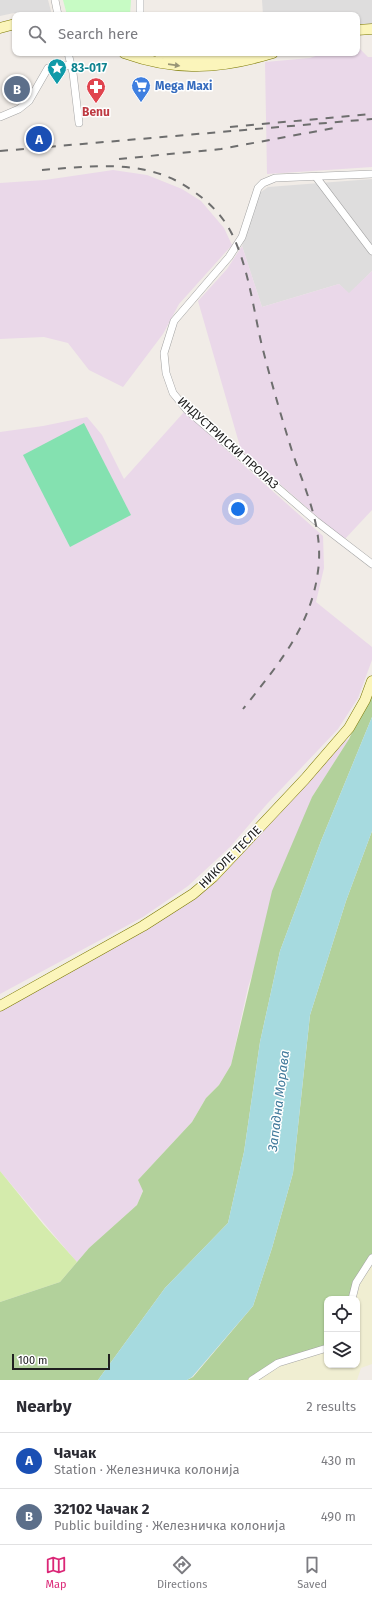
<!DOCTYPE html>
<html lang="en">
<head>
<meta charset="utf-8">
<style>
  :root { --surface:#fff; --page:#f2f2f3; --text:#2b2b33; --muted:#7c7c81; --line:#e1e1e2; --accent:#db2777 }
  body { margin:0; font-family:"Fira Sans",sans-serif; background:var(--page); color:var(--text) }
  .controls { position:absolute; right:12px; bottom:12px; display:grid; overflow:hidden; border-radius:8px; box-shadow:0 1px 3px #0004 }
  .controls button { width:36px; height:36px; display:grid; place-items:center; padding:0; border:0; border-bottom:1px solid var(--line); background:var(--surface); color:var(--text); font:20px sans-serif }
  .scale { position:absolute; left:12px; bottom:10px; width:98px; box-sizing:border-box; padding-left:4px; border:2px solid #202020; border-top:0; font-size:11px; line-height:14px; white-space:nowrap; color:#202020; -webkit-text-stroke:3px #fff; paint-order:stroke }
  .you { position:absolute; left:238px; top:509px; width:14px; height:14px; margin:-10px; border:3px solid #fff; border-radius:50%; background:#1a73e8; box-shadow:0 0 0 6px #1a73e833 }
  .badge { display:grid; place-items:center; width:26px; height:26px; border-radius:50%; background:var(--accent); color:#fff; font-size:13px; font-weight:700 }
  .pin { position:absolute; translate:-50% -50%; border:2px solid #fff; box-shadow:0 1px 4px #0006 }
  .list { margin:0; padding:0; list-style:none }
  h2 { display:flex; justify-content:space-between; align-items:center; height:52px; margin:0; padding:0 16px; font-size:17px }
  h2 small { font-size:13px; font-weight:400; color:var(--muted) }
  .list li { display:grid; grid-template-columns:26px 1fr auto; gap:12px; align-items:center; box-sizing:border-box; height:56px; padding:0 16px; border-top:1px solid var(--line) }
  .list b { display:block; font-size:15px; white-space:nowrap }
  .list p { margin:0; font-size:13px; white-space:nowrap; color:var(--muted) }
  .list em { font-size:13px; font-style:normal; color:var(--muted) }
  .icon { flex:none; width:22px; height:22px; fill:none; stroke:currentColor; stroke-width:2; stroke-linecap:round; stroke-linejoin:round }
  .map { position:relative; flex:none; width:372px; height:1380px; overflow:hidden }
  .search { position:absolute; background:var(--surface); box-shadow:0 1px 3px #0004; left:12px; right:12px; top:12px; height:44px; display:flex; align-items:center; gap:10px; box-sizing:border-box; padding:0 14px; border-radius:8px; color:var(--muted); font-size:15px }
  .sheet { height:164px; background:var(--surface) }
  nav { display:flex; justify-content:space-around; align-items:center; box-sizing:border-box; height:56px; border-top:1px solid var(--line); background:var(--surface); font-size:11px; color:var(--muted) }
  nav a { display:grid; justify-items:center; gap:2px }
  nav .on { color:var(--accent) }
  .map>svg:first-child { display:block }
  .residential { fill:#dedddd }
  .industrial { fill:#ead8e9 }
  .farmland { fill:#f0eed2 }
  .grass { fill:#d4ebac }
  .forest { fill:#b2d19b }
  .park { fill:#c7fbc4 }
  .pitch { fill:#84e1b0 }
  .water { fill:#a6dadf }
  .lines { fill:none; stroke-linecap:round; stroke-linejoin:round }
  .street-casing { stroke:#a4a4a4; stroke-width:8 }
  .secondary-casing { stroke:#7b7803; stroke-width:11 }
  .street { stroke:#fff; stroke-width:7 }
  .secondary { stroke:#fbf5bb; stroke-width:10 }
  .rail { stroke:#6e6e6e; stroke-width:2; stroke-dasharray:8 8; stroke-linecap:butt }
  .oneway { fill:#989575 }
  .labels { text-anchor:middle; stroke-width:3; stroke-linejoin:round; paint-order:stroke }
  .culture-label { font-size:12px; font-weight:bold; fill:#0d838f; stroke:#fff; text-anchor:start }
  .shop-label { font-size:12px; font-weight:bold; fill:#366cbe; stroke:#fff; text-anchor:start }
  .health-label { font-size:12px; font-weight:bold; fill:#be3a42; stroke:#fff }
  .street-label { font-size:12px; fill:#202020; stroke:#fff }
  .water-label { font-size:13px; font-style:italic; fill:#417a9b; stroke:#fff }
</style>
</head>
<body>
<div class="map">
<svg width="372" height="1380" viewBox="0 0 372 1380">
  <rect width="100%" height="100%" fill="#f1ece7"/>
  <g class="residential">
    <path d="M0 0H48L52 15 14 13 0 16Z"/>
    <path d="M262 0H372V24L357 25V15H263Z"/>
    <path d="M372 179V271L349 294 339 284 262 307 242 246 258 194 268 187Z"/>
  </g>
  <g class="industrial">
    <path d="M357 46 368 57H372V167L267 174 265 62 310 58 324 53H357Z"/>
    <path d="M113 170 147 175 182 189 201 201 224 228 232 245 179 304 163 334 123 387 89 370 68 343 44 337 0 339V183L45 180Z"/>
    <path d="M242 246 262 307 339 284 349 293 372 271V510L344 540 241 450 198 301 227 269Z"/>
    <path d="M184 412 323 536 324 568 316 602 372 647V660L358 698 338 729 267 804 230 847 188 886 143 917 0 994V432L43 426 87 417 102 435 124 479Z"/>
    <path d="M349 739 312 797 248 987 231 1065 219 1085 206 1098 192 1122 138 1180 143 1190 137 1205 89 1248 77 1262 75 1260 0 1171V1010L198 895 240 856 310 780 338 744Z"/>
  </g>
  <path class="farmland" d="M372 1258V1364L361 1368 357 1380H252L278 1363 327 1348V1365H357V1299H352Z"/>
  <path class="grass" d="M0 1171 43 1224 77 1262 60 1282 0 1302Z"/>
  <g class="forest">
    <path d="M372 688V717L321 841 280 951 260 1042 244 1152 228 1223 165 1288 98 1380H0V1302L60 1282 89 1248 137 1205 143 1191 138 1180 192 1122 206 1098 219 1085 231 1065 272 891 312 797 349 739Z"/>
    <path d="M372 831V1258L352 1299H327V1348L278 1363 252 1380H187L193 1377 253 1306 272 1248 293 1173 310 1015 346 901Z"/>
  </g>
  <path class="park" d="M63 0H131L130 15H67Z"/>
  <path class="pitch" d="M84 423 131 515 70 547 23 455Z"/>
  <path class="water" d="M372 717V831L346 901 310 1015 293 1173 272 1248 253 1306 192 1377 187 1380H98L165 1288 228 1223 244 1152 260 1042 280 951 321 841Z"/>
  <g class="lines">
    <g class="street-casing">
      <g id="street">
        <path d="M55 0 58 15"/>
        <path d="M140 15V0"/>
        <path d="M68 53 73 73 79 123"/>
        <path d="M0 117 19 109 29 101 48 68 71 65"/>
        <path d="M372 174 275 178 263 183 258 188 242 237 229 257 174 321 164 353 166 373 173 393 187 410 316 521 372 564"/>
        <path d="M316 177 372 251"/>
        <path d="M352 1299 356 1283 372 1258"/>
        <path d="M252 1380 278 1363 327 1348"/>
      </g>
    </g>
    <g class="secondary-casing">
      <g id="secondary">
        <path d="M0 28 15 24"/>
        <path d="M357 30 372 29"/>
        <path d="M124 53C177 72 220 69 273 53"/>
        <path d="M159 53C189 59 218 60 248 53"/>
        <path d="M0 1006 143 926 193 894 213 877 305 779 349 728 365 700 372 681"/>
      </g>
    </g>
    <use href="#street" class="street"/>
    <use href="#secondary" class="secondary"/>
    <g class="rail">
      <path d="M230 127 371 114"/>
      <path d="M0 151 372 119"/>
      <path d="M119 159 221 149 334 128"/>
      <path d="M42 170C94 166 148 158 193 191 209 202 223 216 232 234 249 269 253 308 262 346 271 381 281 416 292 451 305 490 324 528 318 571 311 627 277 666 243 709"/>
    </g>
  </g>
  <defs><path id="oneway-solid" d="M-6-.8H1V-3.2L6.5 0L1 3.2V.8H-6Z"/></defs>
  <use class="oneway" href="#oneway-solid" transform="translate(174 65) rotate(8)"/>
  <defs>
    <g id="sight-pin" transform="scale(1)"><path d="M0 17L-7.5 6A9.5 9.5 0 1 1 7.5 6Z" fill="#0f9aa8" stroke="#fff"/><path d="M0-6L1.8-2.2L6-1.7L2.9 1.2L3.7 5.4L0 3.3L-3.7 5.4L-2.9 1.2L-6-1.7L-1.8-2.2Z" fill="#fff"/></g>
    <g id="supermarket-pin" transform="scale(1)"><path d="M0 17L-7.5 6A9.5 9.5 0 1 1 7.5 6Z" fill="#3f7fe0" stroke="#fff"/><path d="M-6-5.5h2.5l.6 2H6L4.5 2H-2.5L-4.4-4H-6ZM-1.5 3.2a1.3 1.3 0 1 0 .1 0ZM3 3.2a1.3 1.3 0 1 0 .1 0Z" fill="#fff"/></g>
    <g id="pharmacy-pin" transform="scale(1)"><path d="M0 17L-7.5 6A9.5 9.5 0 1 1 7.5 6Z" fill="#e0444e" stroke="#fff"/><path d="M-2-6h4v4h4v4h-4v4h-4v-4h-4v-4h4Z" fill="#fff"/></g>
  </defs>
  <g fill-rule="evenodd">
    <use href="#sight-pin" x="57" y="68"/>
    <use href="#supermarket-pin" x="141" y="86"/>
    <use href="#pharmacy-pin" x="96" y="87"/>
  </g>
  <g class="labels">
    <g class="culture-label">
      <text x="71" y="72">83-017</text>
    </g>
    <g class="shop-label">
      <text x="155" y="90">Mega Maxi</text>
    </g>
    <g class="health-label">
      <text x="96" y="116">Benu</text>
    </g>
    <g class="street-label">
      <text transform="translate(228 443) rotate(42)" y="4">ИНДУСТРИЈСКИ ПРОЛАЗ</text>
      <text transform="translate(230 857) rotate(-45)" y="4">НИКОЛЕ ТЕСЛЕ</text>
    </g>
    <g class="water-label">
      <text transform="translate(278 1101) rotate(-83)" y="5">Западна Морава</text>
    </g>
  </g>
</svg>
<div class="controls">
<button><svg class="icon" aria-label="locate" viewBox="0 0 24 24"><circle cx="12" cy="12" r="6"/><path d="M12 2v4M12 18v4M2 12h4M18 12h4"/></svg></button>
<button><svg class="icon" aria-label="layers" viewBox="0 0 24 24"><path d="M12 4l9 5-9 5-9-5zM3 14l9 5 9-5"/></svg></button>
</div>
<div class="scale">100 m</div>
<div class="you"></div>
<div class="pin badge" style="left:39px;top:139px;background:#1a4fb4">A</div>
<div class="pin badge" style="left:17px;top:89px;background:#5c6f8a">B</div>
<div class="search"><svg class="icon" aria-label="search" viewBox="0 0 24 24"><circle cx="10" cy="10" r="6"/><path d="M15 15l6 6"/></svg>Search here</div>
</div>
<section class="sheet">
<h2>Nearby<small>2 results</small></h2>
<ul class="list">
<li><span class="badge" style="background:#1a4fb4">A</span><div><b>Чачак</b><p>Station · Железничка колонија</p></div><em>430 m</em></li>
<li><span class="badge" style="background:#5c6f8a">B</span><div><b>32102 Чачак 2</b><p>Public building · Железничка колонија</p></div><em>490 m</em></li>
</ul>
</section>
<nav>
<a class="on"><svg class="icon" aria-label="map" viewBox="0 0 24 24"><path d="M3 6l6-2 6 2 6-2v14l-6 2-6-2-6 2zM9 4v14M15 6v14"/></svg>Map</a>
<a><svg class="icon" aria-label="directions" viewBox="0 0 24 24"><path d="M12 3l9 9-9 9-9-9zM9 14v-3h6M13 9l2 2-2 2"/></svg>Directions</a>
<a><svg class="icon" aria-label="saved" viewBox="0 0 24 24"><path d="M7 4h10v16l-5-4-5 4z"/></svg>Saved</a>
</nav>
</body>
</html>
